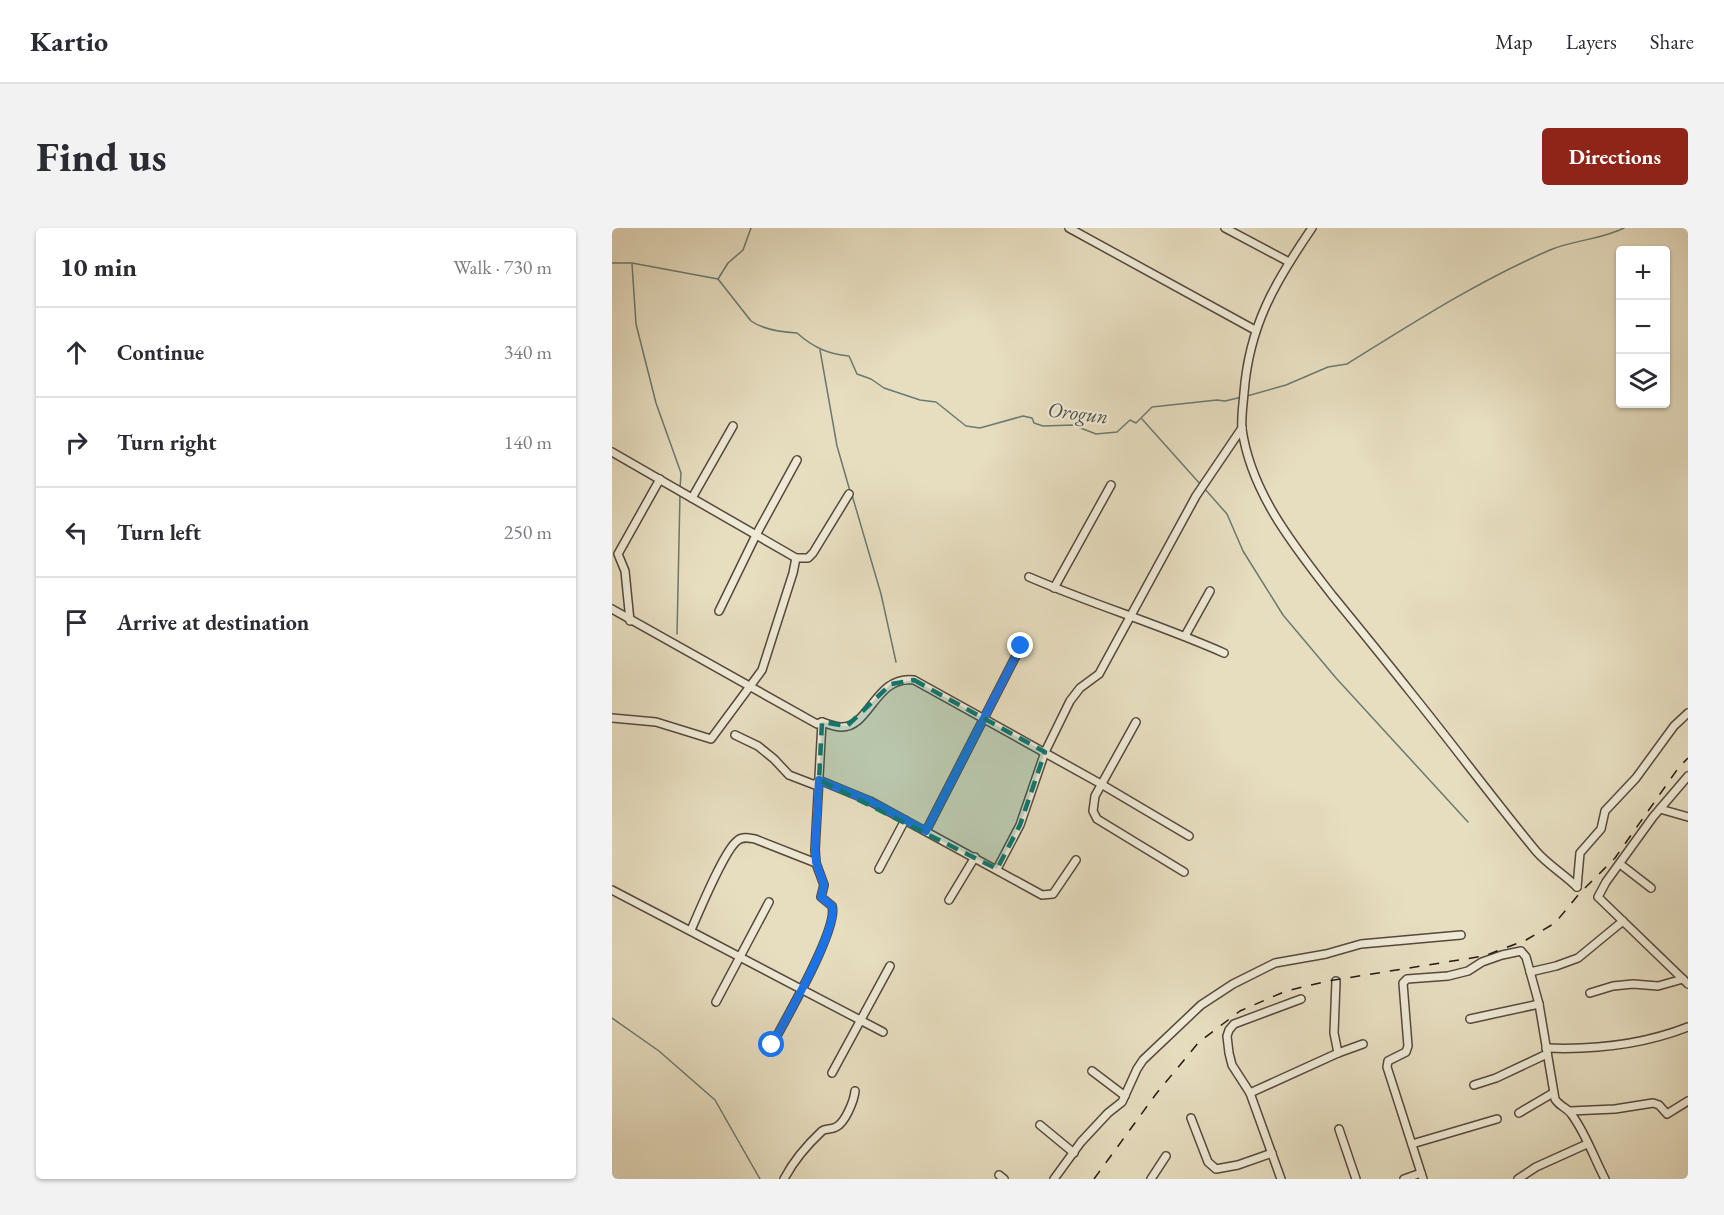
<!DOCTYPE html>
<html lang="en">
<head>
<meta charset="utf-8">
<style>
  :root { --surface:#fff; --page:#f2f2f3; --text:#2b2b33; --muted:#7c7c81; --line:#e1e1e2; --accent:#8f2418 }
  body { margin:0; font-family:"EB Garamond",serif; background:var(--page); color:var(--text) }
  .controls { position:absolute; right:18px; top:18px; display:grid; overflow:hidden; border-radius:6px; box-shadow:0 2px 4px #0004 }
  .controls button { width:54px; height:54px; display:grid; place-items:center; padding:0; border:0; border-bottom:2px solid var(--line); background:var(--surface); color:var(--text); font:30px sans-serif }
  .stop { position:absolute; width:18px; height:18px; margin:-14px; border:4px solid #1a73e8; border-radius:50%; background:#fff }
  .stop.end { background:#1a73e8; border-color:#fff; box-shadow:0 2px 6px #0008 }
  .list { margin:0; padding:0; list-style:none }
  h2 { display:flex; justify-content:space-between; align-items:center; height:78px; margin:0; padding:0 24px; font-size:26px }
  h2 small { font-size:20px; font-weight:400; color:var(--muted) }
  .list li { display:grid; grid-template-columns:39px 1fr auto; gap:18px; align-items:center; box-sizing:border-box; height:90px; padding:0 24px; border-top:2px solid var(--line) }
  .list b { display:block; font-size:22px; white-space:nowrap }
  .list em { font-size:20px; font-style:normal; color:var(--muted) }
  .icon { flex:none; width:33px; height:33px; fill:none; stroke:currentColor; stroke-width:2; stroke-linecap:round; stroke-linejoin:round }
  .map { position:relative; flex:none; width:1076px; height:951px; overflow:hidden; border-radius:6px }
  header { display:flex; align-items:center; gap:36px; box-sizing:border-box; height:84px; padding:0 30px; background:var(--surface); border-bottom:2px solid var(--line) }
  header strong { font-size:28px }
  nav { display:flex; gap:33px; margin-inline-start:auto; font-size:21px }
  .intro { display:flex; align-items:center; justify-content:space-between; box-sizing:border-box; height:144px; padding:0 36px }
  h1 { margin:0; font-size:42px }
  .button { padding:15px 27px; border-radius:6px; background:var(--accent); color:#fff; font-size:21px; font-weight:700 }
  main { display:flex; gap:36px; padding:0 36px }
  aside { flex:1; background:var(--surface); border-radius:6px; box-shadow:0 2px 4px #0004 }
  .map>svg:first-child { display:block }
  .lines { fill:none; stroke-linecap:round; stroke-linejoin:round }
  .stream { stroke:#697a72; stroke-width:1.5 }
  .minor-casing { stroke:#54493d; stroke-width:10 }
  .minor { stroke:#efead6; stroke-width:7 }
  .rail { stroke:#231711; stroke-width:1.5; stroke-dasharray:10 10; stroke-linecap:butt }
  .route { stroke:#1a73e8; stroke-width:8 }
  .marked { fill:#0f766e; fill-opacity:0.2; stroke:#0f766e; stroke-width:4.5; stroke-dasharray:12 8; stroke-linejoin:round }
  .labels { text-anchor:middle; stroke-width:4.5; stroke-linejoin:round; paint-order:stroke }
  .water-label { font-size:21px; font-style:italic; fill:#4c5149; stroke:#efead6 }
</style>
</head>
<body>
<header>
<strong>Kartio</strong>
<nav><a>Map</a><a>Layers</a><a>Share</a></nav>
</header>
<div class="intro"><h1>Find us</h1><a class="button">Directions</a></div>
<main>
<aside>
<h2>10 min<small>Walk · 730 m</small></h2>
<ul class="list">
<li><svg class="icon" aria-label="ahead" viewBox="0 0 24 24"><path d="M12 20V5M6 11l6-6 6 6"/></svg><div><b>Continue</b></div><em>340 m</em></li>
<li><svg class="icon" aria-label="right" viewBox="0 0 24 24"><path d="M7 20v-9h11M14 6l5 5-5 5"/></svg><div><b>Turn right</b></div><em>140 m</em></li>
<li><svg class="icon" aria-label="left" viewBox="0 0 24 24"><path d="M17 20v-9H6M10 6l-5 5 5 5"/></svg><div><b>Turn left</b></div><em>250 m</em></li>
<li><svg class="icon" aria-label="arrive" viewBox="0 0 24 24"><path d="M6 21V4h12l-3 4 3 4H6"/></svg><div><b>Arrive at destination</b></div></li>
</ul>
</aside>
<div class="map">
<svg width="1076" height="951" viewBox="0 0 1076 951">
  <rect width="100%" height="100%" fill="#e7dec0"/>
  <filter id="stains"><feTurbulence type="fractalNoise" baseFrequency=".00333" numOctaves="4"/><feColorMatrix values="0 0 0 0 .2 0 0 0 0 .09 0 0 0 0 .02 0 0 0 .5 -.17"/></filter>
  <radialGradient id="worn" r=".72"><stop offset=".6" stop-color="#630" stop-opacity="0"/><stop offset="1" stop-color="#630" stop-opacity=".3"/></radialGradient>
  <g class="lines">
    <g class="stream">
      <path d="M0 35H20L106 51 139 93C152 102 169 104 185 105 201 119 215 126 237 128L245 146 259 151 272 160 308 172 324 174 354 198 368 200 411 188 420 190 422 195 431 198 461 197 484 206 505 204 518 192 524 195 540 179 605 172 613 173 630 169"/>
      <path d="M20 36 24 96 44 175 69 245 68 261"/>
      <path d="M106 51 116 35 131 22 139 0"/>
      <path d="M208 122 225 218 238 263"/>
      <path d="M635 168 674 157 716 139 735 136C801 95 866 53 938 22 961 12 988 12 1012 0"/>
      <path d="M530 191 589 257"/>
      <path d="M592 260 615 286 631 323 671 387 724 450 856 594"/>
      <path d="M240 267 269 366 284 434"/>
      <path d="M65 406 68 266"/>
      <path d="M0 790 47 823 103 872 148 951"/>
    </g>
    <g class="minor-casing">
      <g id="minor">
        <path d="M457 0 643 102"/>
        <path d="M613 0 677 34"/>
        <path d="M700 0C663 54 637 98 632 165 631 177 629 190 630 201 639 265 682 318 720 367 747 400 774 433 800 466 842 518 882 572 924 623 936 637 952 646 965 659"/>
        <path d="M0 224 184 330"/>
        <path d="M80 270 121 198"/>
        <path d="M417 349C482 377 549 397 612 425"/>
        <path d="M442 360 499 257"/>
        <path d="M0 381 205 496 210 494C216 496 223 499 229 499 258 500 263 447 302 452L489 556 577 608"/>
        <path d="M107 383 144 307 185 232"/>
        <path d="M18 393 13 343 6 326 48 251"/>
        <path d="M573 408 598 363"/>
        <path d="M0 490 44 494 99 511 150 442 181 345 184 330H196L201 325 237 266"/>
        <path d="M524 494 483 568 481 583 485 591 572 644"/>
        <path d="M123 507 146 518 162 531 177 547 203 557 207 552 258 573 430 667 441 666 464 632"/>
        <path d="M1076 548 1041 589 994 654 986 669 1076 756"/>
        <path d="M1048 581 1076 589"/>
        <path d="M314 603 409 418"/>
        <path d="M1008 636 1039 660"/>
        <path d="M267 641 293 592"/>
        <path d="M385 641 408 597 433 524 458 473 468 460 487 446 584 268 630 200"/>
        <path d="M965 659 968 625 989 601 993 583 1024 550 1062 498 1076 485"/>
        <path d="M0 662 271 804"/>
        <path d="M337 672 363 629"/>
        <path d="M79 702C87 684 112 623 125 613 130 608 137 610 143 611L204 635"/>
        <path d="M918 744 944 738 966 730 1011 693"/>
        <path d="M724 753 722 805 726 825"/>
        <path d="M978 765 1001 758 1021 756 1046 758 1071 751"/>
        <path d="M104 774 157 674"/>
        <path d="M858 791 927 776"/>
        <path d="M160 817C173 792 227 700 220 678L209 669 212 657 204 635 203 622 210 494"/>
        <path d="M934 820C983 822 1030 817 1076 799"/>
        <path d="M480 843 513 868"/>
        <path d="M220 845 278 738"/>
        <path d="M862 857 884 850 935 826"/>
        <path d="M638 865 726 825 751 816"/>
        <path d="M958 883 1003 881 1041 875 1047 877 1055 886 1076 873"/>
        <path d="M907 885 941 865"/>
        <path d="M579 890 596 934 604 941 626 937 660 925"/>
        <path d="M428 897 462 925"/>
        <path d="M727 901 744 951"/>
        <path d="M800 916 885 891"/>
        <path d="M387 947 392 951"/>
        <path d="M172 951C182 932 195 917 210 903 214 900 219 902 224 899 233 895 242 873 243 863"/>
        <path d="M442 951 469 914 496 885 510 874 525 841 531 832 589 777 621 756 663 735 714 726 749 716 849 707"/>
        <path d="M539 951 554 928"/>
        <path d="M669 951 638 865 620 837 617 825 615 808 617 802 622 796 689 771"/>
        <path d="M792 951 809 945"/>
        <path d="M811 951 775 839 776 833 794 824 796 818 791 755 795 751 836 748 856 743 870 734 890 727 909 723 914 729 927 776 943 871C948 879 956 880 960 887 974 906 982 930 993 951"/>
        <path d="M906 951 924 939 975 916"/>
      </g>
    </g>
    <use href="#minor" class="minor"/>
    <path class="rail" d="M482 951 544 866 587 814 628 783 674 763 716 753 872 728 914 712 943 695 967 666 1003 630 1067 539 1076 530"/>
  </g>
  <g class="lines">
    <path class="route" d="M160 817C173 792 227 700 220 678L209 669 212 657 204 634 203 622 207 552 258 573 314 603 409 418"/>
  </g>
  <path class="marked" d="M302 452 433 524 408 597 385 641 207 552 210 494 235 498 279 456Z"/>
  <g class="labels">
    <g class="water-label">
      <text transform="translate(466 185) rotate(7)" y="7">Orogun</text>
    </g>
  </g>
  <rect width="100%" height="100%" filter="url(#stains)"/>
  <rect width="100%" height="100%" fill="url(#worn)"/>
</svg>
<div class="controls">
<button>+</button>
<button>−</button>
<button><svg class="icon" aria-label="layers" viewBox="0 0 24 24"><path d="M12 4l9 5-9 5-9-5zM3 14l9 5 9-5"/></svg></button>
</div>
<div class="stop" style="left:160px;top:817px"></div>
<div class="stop end" style="left:409px;top:418px"></div>
</div>
</main>
</body>
</html>
